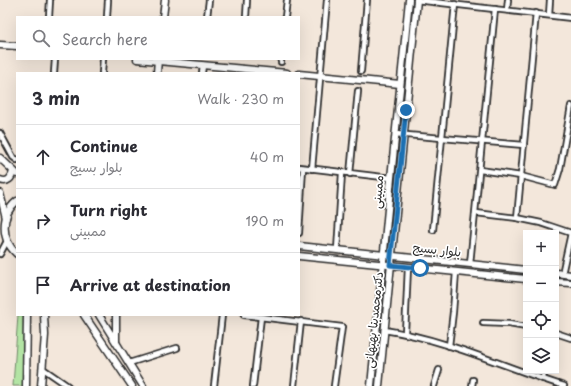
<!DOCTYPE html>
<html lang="en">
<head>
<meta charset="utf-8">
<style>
  :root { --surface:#fff; --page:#f7f7f7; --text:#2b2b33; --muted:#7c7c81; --line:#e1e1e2 }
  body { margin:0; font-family:"Playpen Sans","Playpen Sans Arabic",sans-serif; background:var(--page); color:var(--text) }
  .controls { position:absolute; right:12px; bottom:12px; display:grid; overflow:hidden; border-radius:0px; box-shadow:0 4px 16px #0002 }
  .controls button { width:36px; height:36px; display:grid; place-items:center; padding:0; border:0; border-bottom:1px solid var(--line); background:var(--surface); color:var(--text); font:20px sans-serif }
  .stop { position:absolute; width:12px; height:12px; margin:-9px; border:3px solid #1f6fb2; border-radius:50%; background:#fff }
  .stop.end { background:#1f6fb2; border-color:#fff; box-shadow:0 1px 4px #0008 }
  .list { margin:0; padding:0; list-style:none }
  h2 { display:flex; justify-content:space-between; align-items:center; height:52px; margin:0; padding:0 16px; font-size:17px }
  h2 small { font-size:13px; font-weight:400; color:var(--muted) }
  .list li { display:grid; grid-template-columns:26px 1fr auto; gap:12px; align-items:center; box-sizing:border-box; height:64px; padding:0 16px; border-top:1px solid var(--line) }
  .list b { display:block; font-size:15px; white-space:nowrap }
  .list p { margin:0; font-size:13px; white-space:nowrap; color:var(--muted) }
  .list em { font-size:13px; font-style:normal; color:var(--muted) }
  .icon { flex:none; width:22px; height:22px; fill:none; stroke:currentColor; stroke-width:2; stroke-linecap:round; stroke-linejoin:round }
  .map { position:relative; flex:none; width:571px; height:386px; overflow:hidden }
  .search { position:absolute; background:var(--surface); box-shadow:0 4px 16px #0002; left:16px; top:16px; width:284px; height:44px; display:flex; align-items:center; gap:10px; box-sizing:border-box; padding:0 14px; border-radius:0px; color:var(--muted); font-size:15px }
  .panel { position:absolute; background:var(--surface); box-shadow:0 4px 16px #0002; left:16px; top:72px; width:284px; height:244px; border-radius:0px }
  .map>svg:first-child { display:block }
  .green { fill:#b3e4a4; stroke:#6f8868 }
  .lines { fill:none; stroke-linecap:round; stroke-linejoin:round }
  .street-casing { stroke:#2b2b2b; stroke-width:8 }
  .secondary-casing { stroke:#2b2b2b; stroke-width:9 }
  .street { stroke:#fff; stroke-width:4.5 }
  .secondary { stroke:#fff; stroke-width:6 }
  .route { stroke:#1f6fb2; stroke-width:5 }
  .labels { text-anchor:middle; stroke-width:3.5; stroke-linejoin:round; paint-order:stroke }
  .street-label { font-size:12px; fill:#2b2b2b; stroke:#fff }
</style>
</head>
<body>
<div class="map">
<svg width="571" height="386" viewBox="0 0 571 386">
  <rect width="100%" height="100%" fill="#f3e7db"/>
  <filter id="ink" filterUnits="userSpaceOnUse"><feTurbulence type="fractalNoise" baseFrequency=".025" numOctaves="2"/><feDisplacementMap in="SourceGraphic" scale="8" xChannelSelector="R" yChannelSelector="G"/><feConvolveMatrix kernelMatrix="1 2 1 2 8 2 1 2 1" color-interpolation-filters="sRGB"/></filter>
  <g filter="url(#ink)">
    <path class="green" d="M18 315H25L23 386H13Z"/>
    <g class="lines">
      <g class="street-casing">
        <g id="street">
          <path d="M416 0 571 18"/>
          <path d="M507 10 508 0"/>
          <path d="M549 15 550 0"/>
          <path d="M49 17 50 0"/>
          <path d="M107 17 108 0"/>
          <path d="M207 17 209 0"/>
          <path d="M246 17 247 0"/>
          <path d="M285 17 287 0"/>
          <path d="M281 62V59"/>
          <path d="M361 71 367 0"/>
          <path d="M54 73 55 59"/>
          <path d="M102 73 103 59"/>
          <path d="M202 73 203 65"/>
          <path d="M0 133 13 157 17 160"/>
          <path d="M395 134 524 145"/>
          <path d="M299 167 391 178"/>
          <path d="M312 169 327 0"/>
          <path d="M480 170 521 176 555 185 560 169 571 106"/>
          <path d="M350 174 358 91"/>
          <path d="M476 213 517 218 541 223 571 233"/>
          <path d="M517 218 536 13"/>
          <path d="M433 230 455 4"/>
          <path d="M299 233 303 168"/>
          <path d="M337 250 342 173"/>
          <path d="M0 254 7 241"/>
          <path d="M470 264 495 9"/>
          <path d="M562 274 571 233"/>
          <path d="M244 315 342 327 334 386"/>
          <path d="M483 323 509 324 526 327"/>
          <path d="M384 330C446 339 504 367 564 386"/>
          <path d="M405 333 408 267"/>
          <path d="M556 333 571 338"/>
          <path d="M449 346 453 312 456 272"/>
          <path d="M129 363 177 348"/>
          <path d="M42 368 68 386"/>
          <path d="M543 379 544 371"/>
          <path d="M214 386 222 315"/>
          <path d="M253 386 261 317"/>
          <path d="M294 386 301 321"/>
          <path d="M434 386 439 370"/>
          <path d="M472 386 473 380"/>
        </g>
      </g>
      <g class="secondary-casing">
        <g id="secondary">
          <path d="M163 17 165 0"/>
          <path d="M0 45 17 46"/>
          <path d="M137 59 287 73"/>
          <path d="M157 73 158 59"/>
          <path d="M299 74 400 84"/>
          <path d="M0 158 17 174"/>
          <path d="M0 180C8 183 12 178 13 171"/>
          <path d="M0 193 6 218"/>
          <path d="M17 201C0 215 1 240 17 254"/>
          <path d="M299 246 526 270"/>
          <path d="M299 256 526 279"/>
          <path d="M556 273 571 275"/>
          <path d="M556 282 571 283"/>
          <path d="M84 315 132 386"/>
          <path d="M99 315 143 386"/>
          <path d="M116 315V341"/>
          <path d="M26 386 27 315"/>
          <path d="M41 386 45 335 44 315"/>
          <path d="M371 386 391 178 409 0"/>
          <path d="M379 386 417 0"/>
        </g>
      </g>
      <use href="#street" class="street"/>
      <use href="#secondary" class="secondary"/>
    </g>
  </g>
  <g class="lines" filter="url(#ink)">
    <path class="route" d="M406 110 390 265 420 268"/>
  </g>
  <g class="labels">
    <g class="street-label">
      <text transform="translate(378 192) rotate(-85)" y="4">ممبینی</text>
      <text transform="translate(437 250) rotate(6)" y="4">بلوار بسیج</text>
      <text transform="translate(374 320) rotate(-84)" y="4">دکترمحمدبنا بهبهانی</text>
    </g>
  </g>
</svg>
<div class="controls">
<button>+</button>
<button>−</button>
<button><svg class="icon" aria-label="locate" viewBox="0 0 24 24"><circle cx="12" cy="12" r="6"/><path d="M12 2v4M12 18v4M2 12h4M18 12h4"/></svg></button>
<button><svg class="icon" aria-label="layers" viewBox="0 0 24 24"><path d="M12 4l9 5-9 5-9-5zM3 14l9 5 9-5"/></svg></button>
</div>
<div class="stop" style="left:420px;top:268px"></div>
<div class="stop end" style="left:406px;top:110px"></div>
<div class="search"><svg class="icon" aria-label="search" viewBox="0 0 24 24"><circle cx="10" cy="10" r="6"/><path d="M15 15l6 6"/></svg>Search here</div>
<section class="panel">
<h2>3 min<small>Walk · 230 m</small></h2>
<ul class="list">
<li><svg class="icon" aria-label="ahead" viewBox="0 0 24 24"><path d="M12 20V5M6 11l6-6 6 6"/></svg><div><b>Continue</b><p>بلوار بسیج</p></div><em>40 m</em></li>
<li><svg class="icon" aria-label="right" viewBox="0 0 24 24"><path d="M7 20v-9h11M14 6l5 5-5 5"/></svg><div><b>Turn right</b><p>ممبینی</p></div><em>190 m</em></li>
<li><svg class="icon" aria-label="arrive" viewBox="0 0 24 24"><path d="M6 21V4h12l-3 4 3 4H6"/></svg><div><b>Arrive at destination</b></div></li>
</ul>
</section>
</div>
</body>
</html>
